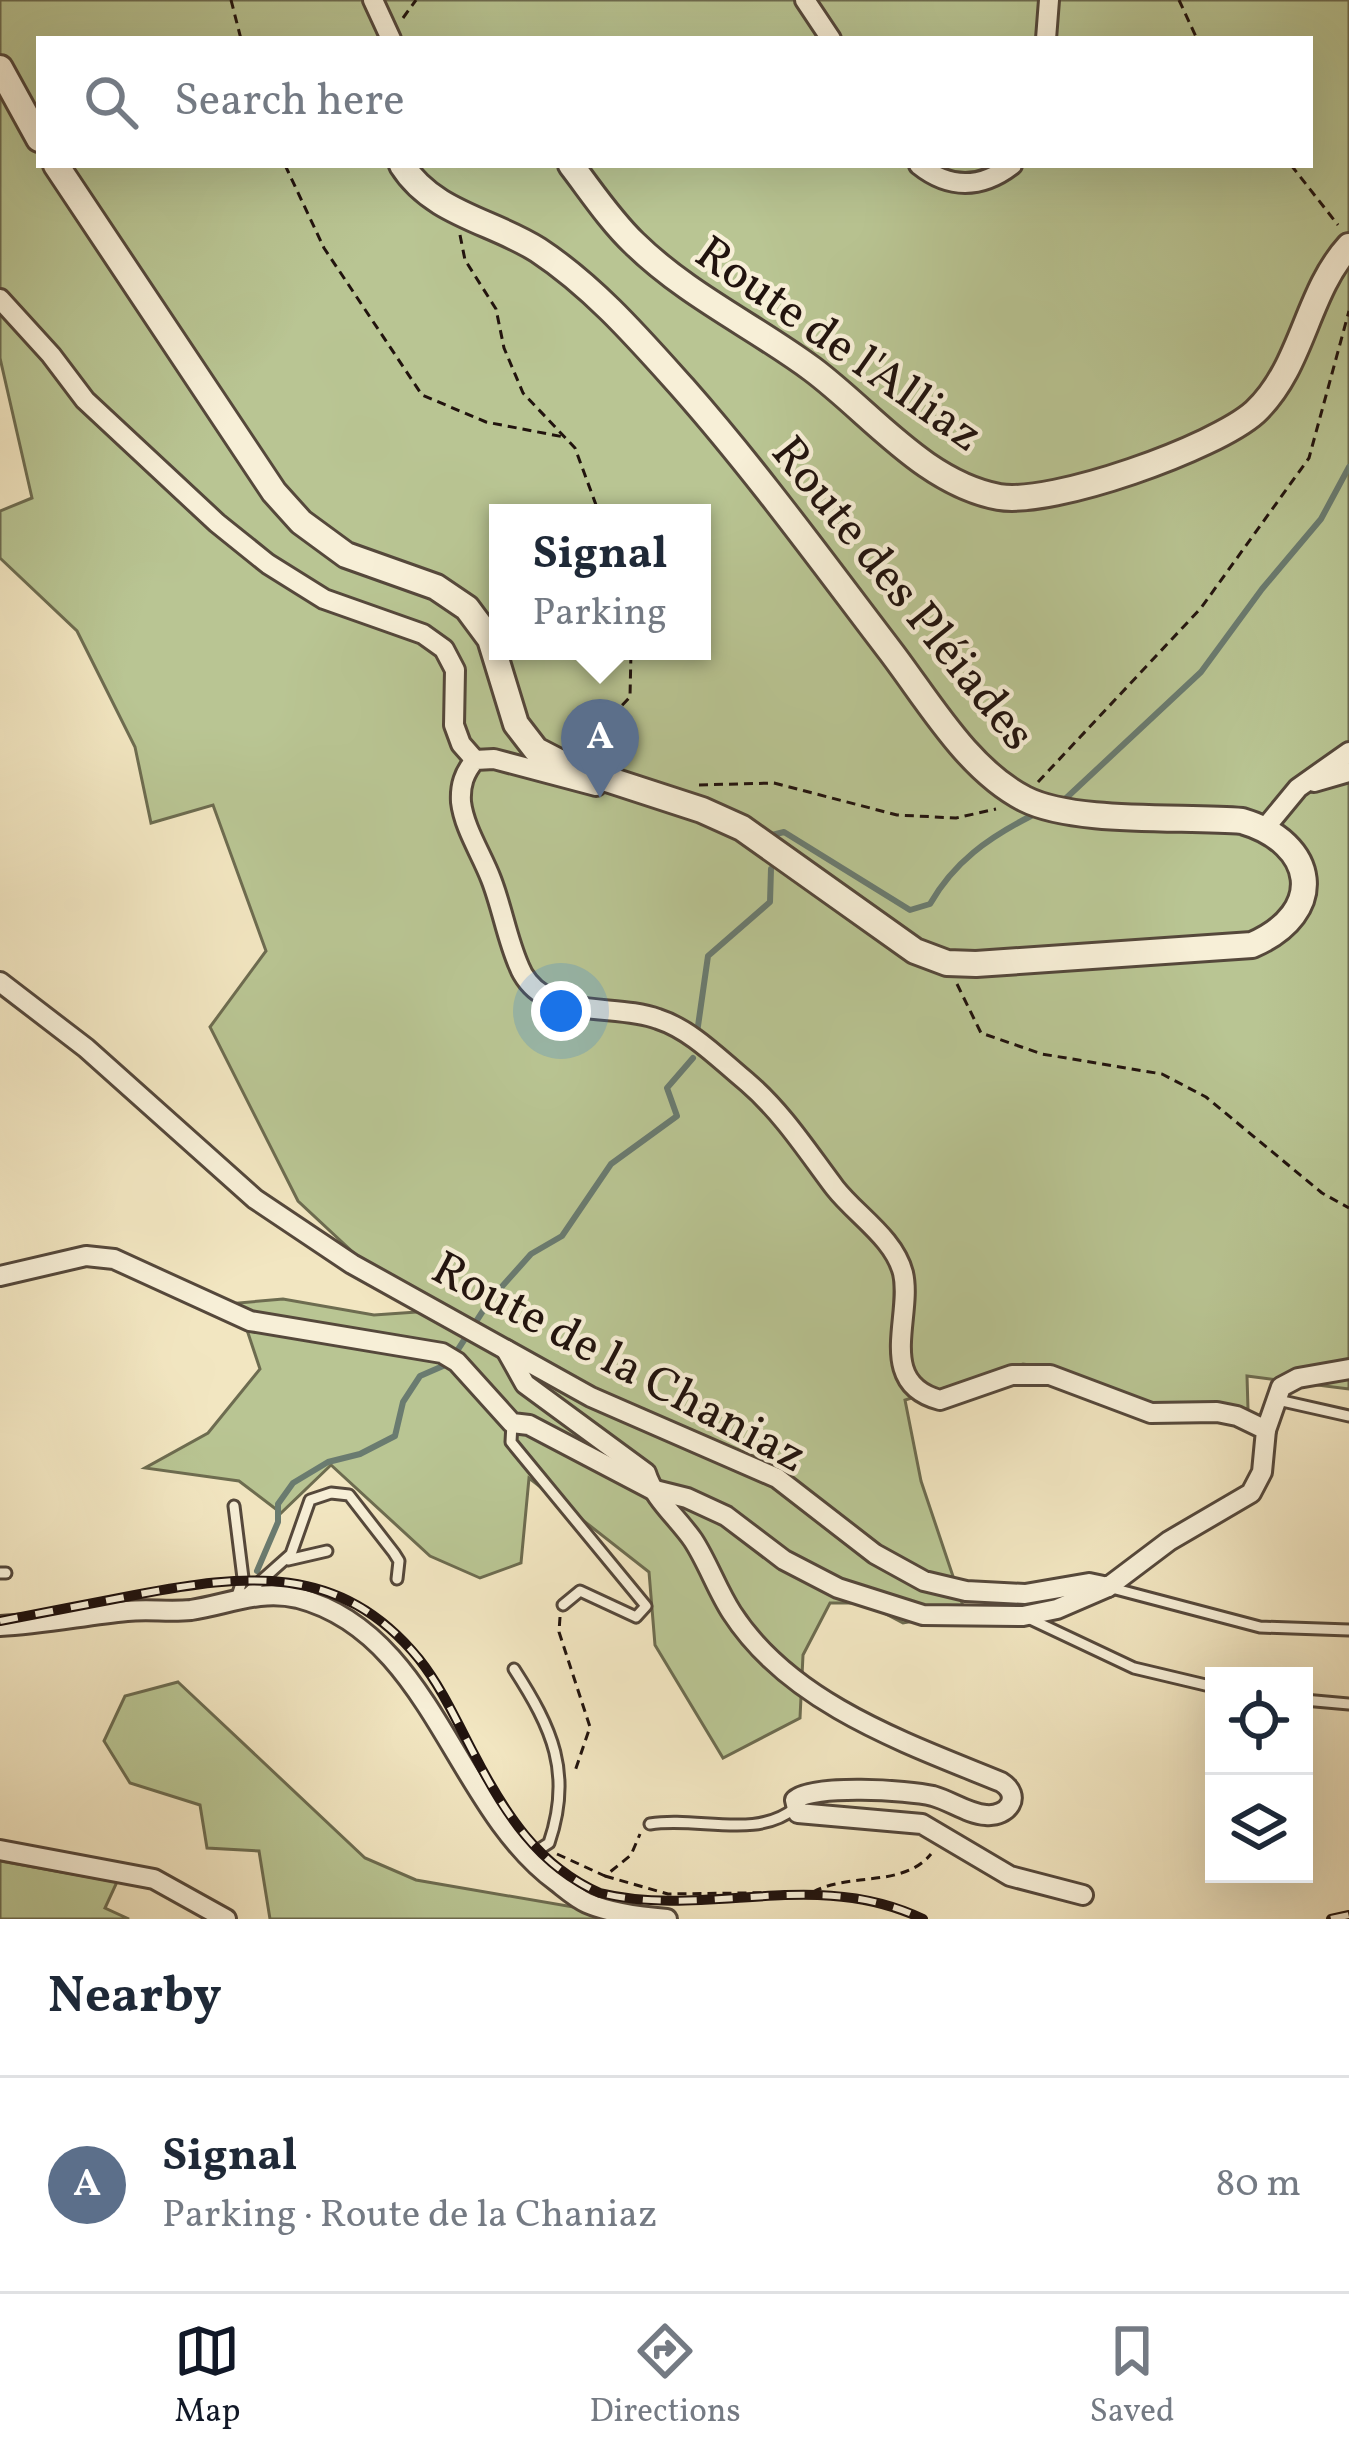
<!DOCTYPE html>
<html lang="en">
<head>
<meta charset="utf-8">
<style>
  :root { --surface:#fff; --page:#f6f6f7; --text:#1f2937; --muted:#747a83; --line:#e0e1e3; --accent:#111827 }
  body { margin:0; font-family:Vollkorn,serif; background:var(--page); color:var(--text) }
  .controls { position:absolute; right:36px; bottom:36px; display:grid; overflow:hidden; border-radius:0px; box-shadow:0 12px 48px #0002 }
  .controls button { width:108px; height:108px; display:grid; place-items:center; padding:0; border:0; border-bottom:3px solid var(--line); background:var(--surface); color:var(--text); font:60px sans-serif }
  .you { position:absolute; left:561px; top:1011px; width:42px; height:42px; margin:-30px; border:9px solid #fff; border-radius:50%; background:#1a73e8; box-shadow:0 0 0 18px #1a73e833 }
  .badge { display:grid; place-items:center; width:78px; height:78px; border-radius:50%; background:var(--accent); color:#fff; font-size:39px; font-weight:700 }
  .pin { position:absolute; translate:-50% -99px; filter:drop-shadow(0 3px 6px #0008) }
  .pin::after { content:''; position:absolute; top:63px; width:42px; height:36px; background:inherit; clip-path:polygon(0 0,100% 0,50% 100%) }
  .popup { position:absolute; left:489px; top:504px; width:222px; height:156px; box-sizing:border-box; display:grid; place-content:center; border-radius:0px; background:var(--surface); filter:drop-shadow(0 3px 9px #0005); font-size:39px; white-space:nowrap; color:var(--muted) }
  .popup b { font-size:45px; color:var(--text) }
  .popup::after { content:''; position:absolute; left:50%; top:100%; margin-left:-24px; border:24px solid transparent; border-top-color:var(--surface) }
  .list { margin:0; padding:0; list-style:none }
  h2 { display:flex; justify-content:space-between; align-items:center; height:156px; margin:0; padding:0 48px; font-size:51px }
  h2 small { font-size:39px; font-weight:400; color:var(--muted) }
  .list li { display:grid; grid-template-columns:78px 1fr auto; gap:36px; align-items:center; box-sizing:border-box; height:216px; padding:0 48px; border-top:3px solid var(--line) }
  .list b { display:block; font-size:45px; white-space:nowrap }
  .list p { margin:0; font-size:39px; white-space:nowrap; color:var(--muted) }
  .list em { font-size:39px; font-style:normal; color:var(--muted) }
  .icon { flex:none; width:66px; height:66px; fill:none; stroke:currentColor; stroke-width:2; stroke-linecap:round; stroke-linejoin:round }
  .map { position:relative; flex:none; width:1349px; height:1919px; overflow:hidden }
  .search { position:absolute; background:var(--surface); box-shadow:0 12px 48px #0002; left:36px; right:36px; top:36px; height:132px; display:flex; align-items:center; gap:30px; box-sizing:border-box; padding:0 42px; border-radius:0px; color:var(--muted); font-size:45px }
  .sheet { height:372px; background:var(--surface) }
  nav { display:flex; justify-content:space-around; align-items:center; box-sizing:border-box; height:168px; border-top:3px solid var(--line); background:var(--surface); font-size:33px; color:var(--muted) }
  nav a { display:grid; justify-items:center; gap:6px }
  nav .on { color:var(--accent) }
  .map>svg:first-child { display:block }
  .green { fill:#b9c593; stroke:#6d6c50; stroke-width:3; fill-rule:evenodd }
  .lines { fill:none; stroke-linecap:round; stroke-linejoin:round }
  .stream { stroke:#6a7b70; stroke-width:6 }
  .service-casing { stroke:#55483b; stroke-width:15 }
  .minor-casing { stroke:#55483b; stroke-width:24 }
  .tertiary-casing { stroke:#55483b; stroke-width:30 }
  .path { stroke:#21130e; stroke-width:3; stroke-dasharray:9 6; stroke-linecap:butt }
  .service { stroke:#f7efd7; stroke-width:9 }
  .minor { stroke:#f7efd7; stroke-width:18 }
  .tertiary { stroke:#f7efd7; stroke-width:24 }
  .rail-casing { stroke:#21130e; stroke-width:10 }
  .rail { stroke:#f7efd7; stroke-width:6; stroke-dasharray:18; stroke-linecap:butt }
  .labels { text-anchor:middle; stroke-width:9; stroke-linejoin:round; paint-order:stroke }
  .street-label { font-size:48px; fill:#21130e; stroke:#f7efd7 }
</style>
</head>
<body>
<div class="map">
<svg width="1349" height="1919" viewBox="0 0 1349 1919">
  <rect width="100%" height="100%" fill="#f2e6c1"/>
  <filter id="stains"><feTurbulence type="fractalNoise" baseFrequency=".00167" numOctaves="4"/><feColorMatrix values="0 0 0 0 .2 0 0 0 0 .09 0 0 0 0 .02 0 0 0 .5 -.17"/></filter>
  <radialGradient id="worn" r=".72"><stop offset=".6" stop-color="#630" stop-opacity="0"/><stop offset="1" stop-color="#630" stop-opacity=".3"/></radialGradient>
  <g class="green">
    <path d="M0 0H1349V1389L1247 1376 1248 1409 1140 1402 1056 1369 1023 1364 905 1400 921 1481 965 1612 903 1623 865 1603H830L803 1655 800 1718 723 1758 655 1645 649 1572 529 1478 521 1563 480 1578 430 1556 331 1465 281 1513 239 1481 145 1468 208 1433 260 1369 238 1303 283 1299 374 1315 417 1312 298 1201 210 1027 266 951 213 805 151 823 135 747 77 631 0 558V511L32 498 0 358ZM39 39H1310V165H39ZM498 513H702V651H498Z"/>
    <path d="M178 1682 365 1858 416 1880 643 1919H270L259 1851 207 1848 200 1805 130 1783 104 1741 125 1696Z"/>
    <path d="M0 1861 117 1882 105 1908 129 1919H0Z"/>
  </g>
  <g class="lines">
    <g class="stream">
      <path d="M1063 801 1201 672 1262 589 1321 519 1349 467"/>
      <path d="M772 835 784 832 910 910 930 904C954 862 988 838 1031 816"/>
      <path d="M697 1033 708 956 770 902 771 869"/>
      <path d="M257 1571 278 1522V1504L293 1483 328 1462 360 1454 395 1436 403 1402 420 1376 443 1366 457 1351 490 1300 531 1254 562 1236 611 1164 677 1116 667 1088 693 1058"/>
    </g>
    <g class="service-casing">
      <g id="service">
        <path d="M1278 1400 1349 1416"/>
        <path d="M512 1423 511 1442 646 1606 636 1617 580 1591 563 1605"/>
        <path d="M234 1506 243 1578 237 1596"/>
        <path d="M288 1560 327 1551"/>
        <path d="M0 1573H6"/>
        <path d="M1108 1587 1260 1627 1349 1630"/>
        <path d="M245 1595 291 1554 310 1500 331 1493 349 1495 394 1553 399 1561 397 1579"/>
        <path d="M1028 1618 1134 1668 1214 1687"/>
        <path d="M514 1669C552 1728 573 1773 549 1843L527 1857"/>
        <path d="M1304 1700 1349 1704"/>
        <path d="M650 1824C698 1816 756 1840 795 1808"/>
      </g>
    </g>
    <g class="minor-casing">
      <g id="minor">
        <path d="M373 0 391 39"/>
        <path d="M805 0 831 39"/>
        <path d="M1046 39 1049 0"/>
        <path d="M919 165C949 189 981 189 1012 165"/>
        <path d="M0 299 51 355 85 400 217 523 268 564 324 599 423 634 444 649 455 670 454 725 461 744 475 760"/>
        <path d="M1314 782 1349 772"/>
        <path d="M1265 828 1298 788 1349 752"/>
        <path d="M0 982 86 1048 255 1199 352 1264 591 1397 777 1478 875 1554 924 1581 966 1591 1025 1594 1089 1583 1108 1587 1169 1541 1251 1493 1262 1472 1266 1430 1237 1416 1217 1412 1151 1413 1050 1375H1012L940 1400C875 1383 913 1316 903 1273 894 1238 856 1215 835 1188 807 1151 783 1113 747 1082 720 1060 692 1030 658 1019 622 1006 575 1015 542 994 532 988 523 977 519 966 507 939 502 907 491 879 482 855 464 828 461 802 460 785 464 773 475 760L494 759 596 786"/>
        <path d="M0 1276 86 1256 114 1259 250 1321 442 1353 457 1362 512 1423 529 1425 651 1489 687 1498 726 1516 784 1560 838 1588 923 1615 1023 1616 1057 1609 1108 1587"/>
        <path d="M506 1350 525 1384 646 1473C654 1499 677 1517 693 1540 708 1563 717 1590 732 1613 791 1704 906 1743 1001 1782 1023 1796 1008 1817 986 1815 968 1814 951 1801 933 1796 908 1790 812 1784 795 1800L798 1813 922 1824 1010 1876 1083 1895"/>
        <path d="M1266 1430 1281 1387 1298 1378 1349 1369"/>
        <path d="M0 1626C43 1624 85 1615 127 1611 148 1609 170 1612 191 1610 229 1604 260 1589 298 1598 432 1633 454 1807 557 1882 566 1889 576 1898 587 1903 610 1913 642 1917 667 1919"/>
        <path d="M0 1850 154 1879 226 1919"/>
      </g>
    </g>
    <g class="tertiary-casing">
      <g id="tertiary">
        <path d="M0 68 39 139"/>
        <path d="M56 165 274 492 301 522 346 555 436 587 467 608 490 639 516 724 536 750 567 766 702 810 742 828 915 951 947 963 976 964 1252 945C1328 912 1317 843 1242 821 1185 816 1074 824 1025 799 968 770 929 702 891 652 823 563 757 472 683 388 639 339 594 287 538 250 493 221 433 214 402 165"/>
        <path d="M571 165C591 191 610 220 634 243 687 295 754 326 812 369 870 412 924 483 999 497 1052 506 1215 448 1255 412 1303 367 1306 293 1349 246"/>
      </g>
    </g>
    <g class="path">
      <path d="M231 0 241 39"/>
      <path d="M1179 0 1197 39"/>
      <path d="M403 18 416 0"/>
      <path d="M285 165 324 248 422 395 486 422 564 437"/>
      <path d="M1291 165 1338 225"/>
      <path d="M460 235 465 260 496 309 504 348 523 393 575 448 599 513"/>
      <path d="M581 749 630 697 631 651"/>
      <path d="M1038 782 1201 608 1309 458 1349 311"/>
      <path d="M699 785 774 783 897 815 956 818 996 809"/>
      <path d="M957 984 981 1033 1042 1054 1162 1074 1206 1097 1322 1193 1349 1208"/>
      <path d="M560 1617 559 1632 590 1727 574 1774"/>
      <path d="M557 1854 605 1876 631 1855 640 1834"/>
      <path d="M605 1876 668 1894 814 1892"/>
      <path d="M813 1892C850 1872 903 1888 931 1854"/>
    </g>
    <use href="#service" class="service"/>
    <use href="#minor" class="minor"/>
    <use href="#tertiary" class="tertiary"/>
    <g class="rail-casing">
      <g id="rail">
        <path d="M0 1621C45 1612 90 1604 135 1595 245 1574 340 1562 419 1659 442 1688 457 1722 474 1754 504 1812 538 1866 600 1893 709 1919 815 1867 923 1919"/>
        <path d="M1331 1919 1349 1915"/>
      </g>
    </g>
    <use href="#rail" class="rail"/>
  </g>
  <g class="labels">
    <g class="street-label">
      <text transform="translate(840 342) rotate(35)" y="17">Route de l'Alliaz</text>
      <text transform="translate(905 592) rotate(51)" y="17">Route des Pléiades</text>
      <text transform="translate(620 1360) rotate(28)" y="17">Route de la Chaniaz</text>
    </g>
  </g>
  <rect width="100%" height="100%" filter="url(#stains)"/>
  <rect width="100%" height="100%" fill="url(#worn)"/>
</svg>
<div class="controls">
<button><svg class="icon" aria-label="locate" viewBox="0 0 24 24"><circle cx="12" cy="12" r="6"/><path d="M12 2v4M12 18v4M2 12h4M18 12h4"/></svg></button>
<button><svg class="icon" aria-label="layers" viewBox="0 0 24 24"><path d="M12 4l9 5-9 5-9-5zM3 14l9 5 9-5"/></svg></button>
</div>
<div class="you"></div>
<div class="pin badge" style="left:600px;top:798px;background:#5c6f8a">A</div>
<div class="popup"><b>Signal</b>Parking</div>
<div class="search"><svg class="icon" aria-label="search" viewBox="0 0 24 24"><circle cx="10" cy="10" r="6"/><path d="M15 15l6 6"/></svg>Search here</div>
</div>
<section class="sheet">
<h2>Nearby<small></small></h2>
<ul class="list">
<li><span class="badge" style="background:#5c6f8a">A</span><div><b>Signal</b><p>Parking · Route de la Chaniaz</p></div><em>80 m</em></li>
</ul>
</section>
<nav>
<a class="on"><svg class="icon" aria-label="map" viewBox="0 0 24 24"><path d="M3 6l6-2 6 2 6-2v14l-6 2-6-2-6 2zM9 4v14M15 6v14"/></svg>Map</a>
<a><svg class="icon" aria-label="directions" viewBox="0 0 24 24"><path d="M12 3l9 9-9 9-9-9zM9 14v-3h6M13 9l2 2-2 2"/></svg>Directions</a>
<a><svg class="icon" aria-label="saved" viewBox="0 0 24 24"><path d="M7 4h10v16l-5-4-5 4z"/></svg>Saved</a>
</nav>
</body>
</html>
